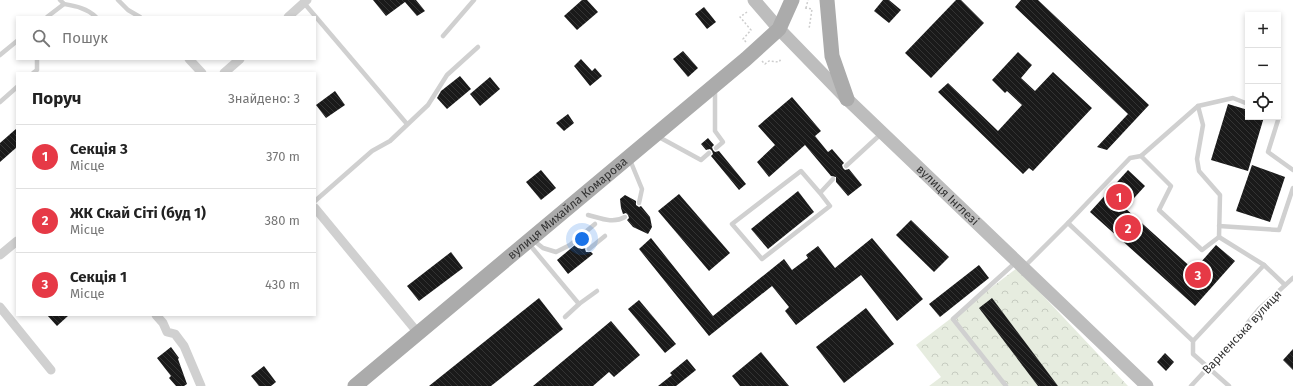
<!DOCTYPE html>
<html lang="uk">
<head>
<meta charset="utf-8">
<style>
  :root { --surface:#fff; --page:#f2f2f2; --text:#222; --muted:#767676; --line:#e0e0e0; --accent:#e63946 }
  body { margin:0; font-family:"Fira Sans",sans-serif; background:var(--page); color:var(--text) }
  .controls { position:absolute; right:12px; top:12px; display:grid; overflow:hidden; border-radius:0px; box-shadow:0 2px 6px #0003 }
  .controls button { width:36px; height:36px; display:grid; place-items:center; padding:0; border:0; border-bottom:1px solid var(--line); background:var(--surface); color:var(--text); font:20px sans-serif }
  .you { position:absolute; left:582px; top:239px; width:14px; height:14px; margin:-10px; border:3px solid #fff; border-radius:50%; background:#1a73e8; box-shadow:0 0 0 6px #1a73e833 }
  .badge { display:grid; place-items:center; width:26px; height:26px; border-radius:50%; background:var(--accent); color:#fff; font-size:13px; font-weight:700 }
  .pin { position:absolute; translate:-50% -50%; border:2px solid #fff; box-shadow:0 1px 4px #0006 }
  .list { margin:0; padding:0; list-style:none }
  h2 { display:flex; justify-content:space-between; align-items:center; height:52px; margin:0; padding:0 16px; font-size:17px }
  h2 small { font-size:13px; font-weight:400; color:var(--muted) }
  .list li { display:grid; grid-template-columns:26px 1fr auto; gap:12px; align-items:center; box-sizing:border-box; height:64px; padding:0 16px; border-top:1px solid var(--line) }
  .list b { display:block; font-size:15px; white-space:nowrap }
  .list p { margin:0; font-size:13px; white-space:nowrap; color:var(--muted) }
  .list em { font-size:13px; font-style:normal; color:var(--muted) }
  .icon { flex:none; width:22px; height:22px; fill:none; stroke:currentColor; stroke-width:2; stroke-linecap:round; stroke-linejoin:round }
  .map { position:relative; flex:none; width:1293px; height:386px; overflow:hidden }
  .search { position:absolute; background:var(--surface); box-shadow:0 2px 6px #0003; left:16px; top:16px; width:300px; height:44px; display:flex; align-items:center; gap:10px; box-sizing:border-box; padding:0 14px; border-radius:0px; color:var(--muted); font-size:15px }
  .panel { position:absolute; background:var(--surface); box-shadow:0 2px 6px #0003; left:16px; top:72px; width:300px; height:244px; border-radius:0px }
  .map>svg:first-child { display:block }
  .forest { fill:url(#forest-crowns) }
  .building { fill:url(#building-back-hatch) }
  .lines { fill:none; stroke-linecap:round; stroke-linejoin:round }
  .path { stroke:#cdcdcd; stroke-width:1.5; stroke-dasharray:2 2; stroke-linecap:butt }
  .service { stroke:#d0d0d0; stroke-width:4.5 }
  .minor { stroke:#d0d0d0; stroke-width:9 }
  .secondary { stroke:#bdbdbd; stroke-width:13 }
  .primary { stroke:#ababab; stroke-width:15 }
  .labels { text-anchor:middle; stroke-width:4; stroke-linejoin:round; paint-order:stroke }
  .street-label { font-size:12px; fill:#333; stroke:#fff }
</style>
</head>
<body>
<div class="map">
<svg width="1293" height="386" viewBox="0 0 1293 386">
  <defs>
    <pattern id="forest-crowns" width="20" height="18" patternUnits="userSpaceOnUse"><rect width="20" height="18" fill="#e6ecdf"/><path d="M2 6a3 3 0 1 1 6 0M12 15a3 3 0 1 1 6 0" fill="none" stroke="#c6cbc0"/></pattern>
    <pattern id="building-back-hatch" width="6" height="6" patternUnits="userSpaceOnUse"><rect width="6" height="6" fill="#1a1a1a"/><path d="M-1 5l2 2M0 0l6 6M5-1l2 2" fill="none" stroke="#333"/></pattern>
  </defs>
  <rect width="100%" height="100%" fill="#fff"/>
  <path class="forest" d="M1017 268 1128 386H929L941 377 916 345Z"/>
  <g class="building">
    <path d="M373 0H416L425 11 417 16 405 2 386 16Z"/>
    <path d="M582 0H587L598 12 577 30 564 16Z"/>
    <path d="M883 0H889L901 10 889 23 874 11Z"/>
    <path d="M956 0H961L984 23 931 78 905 53Z"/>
    <path d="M1021 0H1038L1149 105 1107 150 1097 147 1128 114 1015 7Z"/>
    <path d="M704 7 716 22 707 29 695 14Z"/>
    <path d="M683 51 698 68 688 77 673 59Z"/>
    <path d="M1018 52 1032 65 1021 78 1035 91 1053 72 1092 108 1033 171 1029 168 1023 174 938 92 948 83 998 131 1022 105 1007 91 1005 93 992 80Z"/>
    <path d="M581 59 592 71 595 68 602 76 590 86 574 66Z"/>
    <path d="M460 76 471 89 447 109 437 98 441 91Z"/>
    <path d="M490 77 500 89 480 106 470 94Z"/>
    <path d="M335 91 345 105 326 118 316 105Z"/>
    <path d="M792 97 821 131 815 136 828 152 832 149 844 163 842 165 843 168 845 170 849 169 862 185 848 196 836 182V177L831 176 805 145 769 177 757 162 775 145 758 126Z"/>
    <path d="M1228 104 1248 110V117H1264L1248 171 1211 160Z"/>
    <path d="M568 114 574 123 564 131 556 123Z"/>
    <path d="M17 128V147L0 162V143Z"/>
    <path d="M708 138 714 145 712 147 713 150 715 152 719 151 746 184 739 190 711 156 713 154 712 151 710 149 706 150 701 144Z"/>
    <path d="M1252 165 1285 177 1270 222 1236 211Z"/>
    <path d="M541 170 556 188 541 200 526 182Z"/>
    <path d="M1128 170 1145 186 1125 208 1194 270 1216 245 1235 261 1195 306 1090 212Z"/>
    <path d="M798 191 814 212 768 249 751 229Z"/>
    <path d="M679 194 730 253 709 271 658 211Z"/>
    <path d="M625 195 636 201V205L639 207 641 206 650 217 652 227 648 234 633 227 627 220 629 218 628 215 626 213 623 214 621 208 620 199Z"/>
    <path d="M911 220 949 257 934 272 896 235Z"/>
    <path d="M651 238 713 316 784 259 792 270 808 258 806 255 818 246 835 268 872 238 923 299 897 321 861 275 796 325 785 311 789 307 772 286 709 336 639 249Z"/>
    <path d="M581 240 586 246 585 249 586 252H591L593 254 568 274 557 260Z"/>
    <path d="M451 252 463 268 419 301 407 286Z"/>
    <path d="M979 265 989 278 940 317 929 304Z"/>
    <path d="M539 298 563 329 491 386H429Z"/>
    <path d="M992 298 1058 386H1038L979 308Z"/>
    <path d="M639 300 676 344 665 353 628 309Z"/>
    <path d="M866 308 894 344 844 383 816 347Z"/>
    <path d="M47 315H69L57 326Z"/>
    <path d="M611 321 640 355 614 377 609 372 593 386H533Z"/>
    <path d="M171 347 179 358 178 359 187 384 184 386H176L169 378 171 376 157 358Z"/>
    <path d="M1293 349V370L1283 360Z"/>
    <path d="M761 352 789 386H740L732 376Z"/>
    <path d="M1165 353 1174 362 1166 371 1157 362Z"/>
    <path d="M687 359 696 370 676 386H658L672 375 670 373Z"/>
    <path d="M264 366 276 382 271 386H259L251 376Z"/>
  </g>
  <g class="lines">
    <g class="path">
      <path d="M805 8 812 9 809 29"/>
      <path d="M806 8 808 0"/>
      <path d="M746 42 743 39 751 30 740 17 747 12"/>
      <path d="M762 61 765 64 769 61 779 62 781 59"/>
    </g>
    <g class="service">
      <path d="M60 0 64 4C75 6 87 8 96 17"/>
      <path d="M118 0 128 10 140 17"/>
      <path d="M304 3 407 124"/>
      <path d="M47 17 64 4"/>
      <path d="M443 36 474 0"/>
      <path d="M0 55 17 41"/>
      <path d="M33 73 37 70V59"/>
      <path d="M715 89V131L723 142 716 148"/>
      <path d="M0 102 17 87"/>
      <path d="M1278 116 1279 117 1268 152 1293 170"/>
      <path d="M657 136 701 160 709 153"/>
      <path d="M1141 156 1198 106 1233 98 1248 104"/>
      <path d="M630 160 642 189 639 203"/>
      <path d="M846 166 882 133"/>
      <path d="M820 193 801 171 732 224 762 259 830 206 820 193 833 179"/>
      <path d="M315 201 372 151 390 141 428 105 447 75 478 47"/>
      <path d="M588 215C600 218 613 224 625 217"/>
      <path d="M1068 223 1130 158 1141 156 1171 186 1159 210 1202 250 1219 237 1220 195 1199 171 1197 159 1203 125 1198 106"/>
      <path d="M1219 226 1279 230 1293 188"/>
      <path d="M1219 237 1264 265"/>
      <path d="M533 240 543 248 556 252 570 245 595 224"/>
      <path d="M529 244 579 304"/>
      <path d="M589 249 605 236"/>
      <path d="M1024 267 1068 223 1193 341V354L1229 386"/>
      <path d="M565 317 579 304 597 291"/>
      <path d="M1193 341 1264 265 1285 285"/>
      <path d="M1006 386 953 319 1016 262"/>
      <path d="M1191 386 1238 335 1259 309 1293 278"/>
    </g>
    <g class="minor">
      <path d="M288 17 307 0"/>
      <path d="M189 59 202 73"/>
      <path d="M224 73 240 59"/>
      <path d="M315 208 418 333"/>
      <path d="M0 255 17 241"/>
      <path d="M0 307 51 370"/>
      <path d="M156 315 163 323 167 332 175 334 184 346 201 386"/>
    </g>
    <path class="secondary" id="s1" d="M754 0 779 29 847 99 1147 386"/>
    <g class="primary">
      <path d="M827 0 832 56 847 99"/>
      <path id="s2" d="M355 386 746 59 779 29 792 0"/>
    </g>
  </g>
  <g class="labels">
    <g class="street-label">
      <text dy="4" stroke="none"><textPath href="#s1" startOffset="275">вулиця Інглезі</textPath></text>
      <text dy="4" stroke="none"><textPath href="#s2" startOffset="277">вулиця Михайла Комарова</textPath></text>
      <text transform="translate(1242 332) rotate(-47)" y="4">Варненська вулиця</text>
    </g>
  </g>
</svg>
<div class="controls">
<button>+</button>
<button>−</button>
<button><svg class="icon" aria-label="locate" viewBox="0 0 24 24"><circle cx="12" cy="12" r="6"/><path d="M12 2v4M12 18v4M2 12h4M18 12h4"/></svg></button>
</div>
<div class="you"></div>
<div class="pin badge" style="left:1119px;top:197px">1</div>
<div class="pin badge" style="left:1128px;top:228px">2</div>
<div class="pin badge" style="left:1198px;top:275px">3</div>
<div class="search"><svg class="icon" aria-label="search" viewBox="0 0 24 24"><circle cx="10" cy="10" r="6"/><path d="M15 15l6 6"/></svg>Пошук</div>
<section class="panel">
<h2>Поруч<small>Знайдено: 3</small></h2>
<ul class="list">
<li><span class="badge">1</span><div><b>Секція 3</b><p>Місце</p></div><em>370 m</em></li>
<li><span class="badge">2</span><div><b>ЖК Скай Сіті (буд 1)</b><p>Місце</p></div><em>380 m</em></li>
<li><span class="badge">3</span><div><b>Секція 1</b><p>Місце</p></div><em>430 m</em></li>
</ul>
</section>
</div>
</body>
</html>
